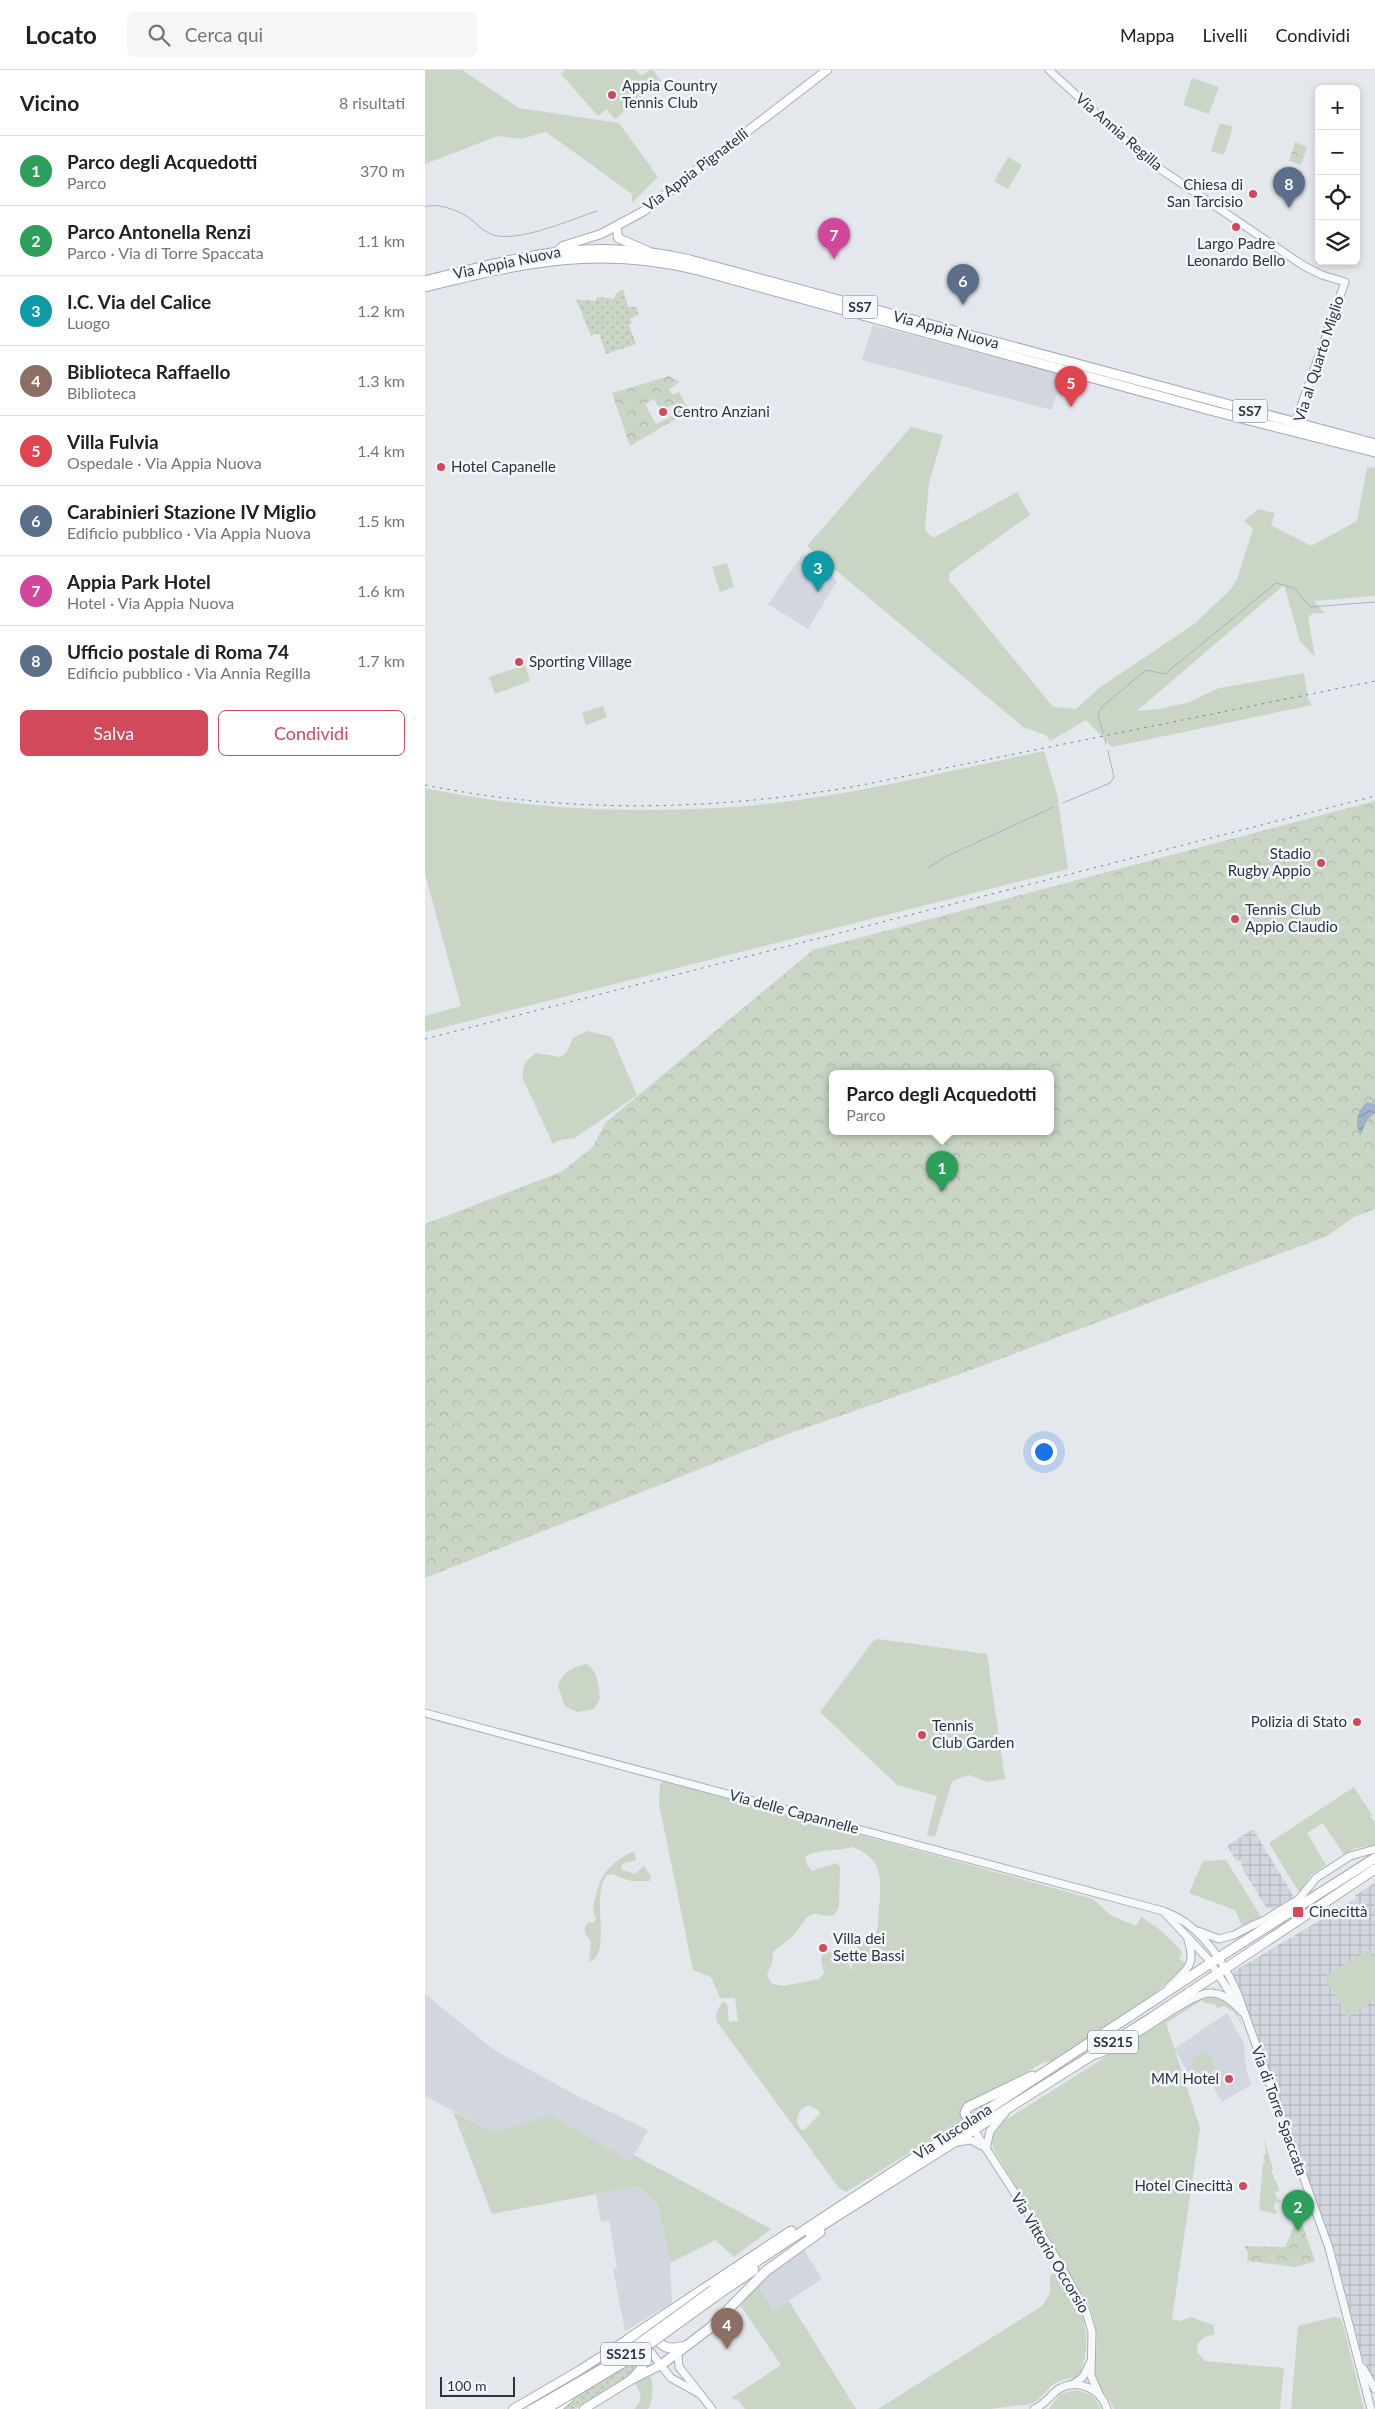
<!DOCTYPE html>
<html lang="it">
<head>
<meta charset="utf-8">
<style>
  :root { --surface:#fff; --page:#f6f6f6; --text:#202124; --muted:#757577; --line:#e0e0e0; --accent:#d1495b }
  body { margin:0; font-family:Lato,sans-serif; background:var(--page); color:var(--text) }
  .controls { position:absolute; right:15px; top:15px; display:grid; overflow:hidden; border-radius:8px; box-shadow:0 2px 8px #0003 }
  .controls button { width:45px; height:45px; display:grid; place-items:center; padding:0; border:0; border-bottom:1px solid var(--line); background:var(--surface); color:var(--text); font:25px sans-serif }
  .scale { position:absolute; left:15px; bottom:12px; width:75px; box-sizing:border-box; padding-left:5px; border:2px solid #2b3445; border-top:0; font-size:14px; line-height:18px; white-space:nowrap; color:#2b3445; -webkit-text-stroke:4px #f4f6f9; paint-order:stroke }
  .you { position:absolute; left:618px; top:1381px; width:18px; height:18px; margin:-12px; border:4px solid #fff; border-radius:50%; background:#1a73e8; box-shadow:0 0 0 8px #1a73e833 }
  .badge { display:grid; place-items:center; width:32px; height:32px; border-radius:50%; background:var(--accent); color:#fff; font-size:16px; font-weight:700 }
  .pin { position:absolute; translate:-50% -41px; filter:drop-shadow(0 1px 2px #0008) }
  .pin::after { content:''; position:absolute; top:26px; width:18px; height:15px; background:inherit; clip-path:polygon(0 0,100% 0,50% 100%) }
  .popup { position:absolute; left:404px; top:1000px; width:225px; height:65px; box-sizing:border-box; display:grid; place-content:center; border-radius:8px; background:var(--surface); filter:drop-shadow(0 1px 4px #0005); font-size:16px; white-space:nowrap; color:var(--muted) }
  .popup b { font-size:19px; color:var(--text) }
  .popup::after { content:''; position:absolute; left:50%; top:100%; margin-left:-10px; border:10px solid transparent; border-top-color:var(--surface) }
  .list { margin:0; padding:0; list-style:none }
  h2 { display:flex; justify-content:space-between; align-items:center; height:65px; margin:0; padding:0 20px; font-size:21px }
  h2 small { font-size:16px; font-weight:400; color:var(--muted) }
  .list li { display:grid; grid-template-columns:32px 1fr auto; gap:15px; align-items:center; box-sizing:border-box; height:70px; padding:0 20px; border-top:1px solid var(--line) }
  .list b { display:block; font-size:19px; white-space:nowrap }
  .list p { margin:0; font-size:16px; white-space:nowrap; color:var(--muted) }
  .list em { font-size:16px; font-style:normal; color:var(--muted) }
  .actions { display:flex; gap:10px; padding:15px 20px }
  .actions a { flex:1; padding:11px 0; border:1px solid var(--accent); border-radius:8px; text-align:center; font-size:18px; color:var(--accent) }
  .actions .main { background:var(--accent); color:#fff }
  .icon { flex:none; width:28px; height:28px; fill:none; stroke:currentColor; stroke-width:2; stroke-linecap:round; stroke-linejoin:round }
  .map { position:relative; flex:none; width:950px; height:2339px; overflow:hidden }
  header { display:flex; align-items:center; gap:30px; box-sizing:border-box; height:70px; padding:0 25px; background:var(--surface); border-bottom:1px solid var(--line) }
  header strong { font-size:24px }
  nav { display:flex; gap:28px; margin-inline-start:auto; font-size:18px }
  .search { width:350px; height:45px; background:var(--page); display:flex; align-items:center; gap:12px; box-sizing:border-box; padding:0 18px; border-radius:8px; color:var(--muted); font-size:19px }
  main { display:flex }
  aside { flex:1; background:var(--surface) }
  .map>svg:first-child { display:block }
  .built { fill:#d2d6de }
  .industrial { fill:url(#industrial-grid) }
  .grass { fill:#c9d6c5; fill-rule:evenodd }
  .forest { fill:url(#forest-crowns); fill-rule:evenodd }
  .garden { fill:url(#garden-dots) }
  .water { fill:url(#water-waves) }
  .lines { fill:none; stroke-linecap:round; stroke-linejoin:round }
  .stream { stroke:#9fb4cc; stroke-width:1 }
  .tertiary-casing { stroke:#a9aeb7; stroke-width:9 }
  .secondary-casing { stroke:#a9aeb7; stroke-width:10 }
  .primary-casing { stroke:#a3abb8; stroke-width:11 }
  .tertiary { stroke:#f7f8fa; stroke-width:7 }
  .secondary { stroke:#fff; stroke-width:8 }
  .primary { stroke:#fff; stroke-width:9 }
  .rail { stroke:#7d8696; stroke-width:1; stroke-dasharray:2.5 5; stroke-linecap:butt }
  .primary-bridge-casing { stroke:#a3abb8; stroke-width:11; stroke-linecap:butt }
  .primary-bridge { stroke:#fff; stroke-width:9 }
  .poi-dot { fill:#d1495b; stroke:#f4f6f9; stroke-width:2 }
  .labels { text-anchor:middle; stroke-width:5; stroke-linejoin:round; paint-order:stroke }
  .shield { fill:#f4f6f9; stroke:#676e7b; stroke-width:1 }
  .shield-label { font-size:14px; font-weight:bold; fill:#2b3445 }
  .poi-label { font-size:15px; fill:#2b3445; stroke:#f4f6f9; text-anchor:start }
  .street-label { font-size:15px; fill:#2b3445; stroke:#f4f6f9 }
</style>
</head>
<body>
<header>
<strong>Locato</strong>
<div class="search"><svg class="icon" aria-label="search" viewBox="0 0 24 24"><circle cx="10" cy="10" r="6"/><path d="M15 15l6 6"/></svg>Cerca qui</div>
<nav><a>Mappa</a><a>Livelli</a><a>Condividi</a></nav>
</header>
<main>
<aside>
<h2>Vicino<small>8 risultati</small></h2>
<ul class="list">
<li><span class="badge" style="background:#2e9e5b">1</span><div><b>Parco degli Acquedotti</b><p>Parco</p></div><em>370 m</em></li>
<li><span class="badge" style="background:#2e9e5b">2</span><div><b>Parco Antonella Renzi</b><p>Parco · Via di Torre Spaccata</p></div><em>1.1 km</em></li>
<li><span class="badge" style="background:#0f9aa8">3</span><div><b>I.C. Via del Calice</b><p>Luogo</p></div><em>1.2 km</em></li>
<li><span class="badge" style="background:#8d6e63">4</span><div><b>Biblioteca Raffaello</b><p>Biblioteca</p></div><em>1.3 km</em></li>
<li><span class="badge" style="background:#e0444e">5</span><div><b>Villa Fulvia</b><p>Ospedale · Via Appia Nuova</p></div><em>1.4 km</em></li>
<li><span class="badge" style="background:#5c6f8a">6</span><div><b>Carabinieri Stazione IV Miglio</b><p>Edificio pubblico · Via Appia Nuova</p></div><em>1.5 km</em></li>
<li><span class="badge" style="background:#d1479c">7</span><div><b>Appia Park Hotel</b><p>Hotel · Via Appia Nuova</p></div><em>1.6 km</em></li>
<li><span class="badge" style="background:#5c6f8a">8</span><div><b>Ufficio postale di Roma 74</b><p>Edificio pubblico · Via Annia Regilla</p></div><em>1.7 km</em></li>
</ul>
<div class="actions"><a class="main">Salva</a><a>Condividi</a></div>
</aside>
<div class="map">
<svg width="950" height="2339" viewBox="0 0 950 2339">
  <defs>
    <pattern id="industrial-grid" width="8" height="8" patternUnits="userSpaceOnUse" patternTransform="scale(1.25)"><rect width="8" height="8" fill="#d2d6de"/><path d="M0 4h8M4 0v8" fill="none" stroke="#b4b8c0"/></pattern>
    <pattern id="forest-crowns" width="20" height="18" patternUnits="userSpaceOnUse" patternTransform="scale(1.25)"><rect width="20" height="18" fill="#c9d6c5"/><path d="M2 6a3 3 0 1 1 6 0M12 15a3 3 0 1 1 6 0" fill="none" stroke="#adb8ab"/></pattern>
    <pattern id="garden-dots" width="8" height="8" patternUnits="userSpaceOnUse" patternTransform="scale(1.25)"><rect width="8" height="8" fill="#c9d6c5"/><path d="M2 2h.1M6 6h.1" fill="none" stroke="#adb8ab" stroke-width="1.8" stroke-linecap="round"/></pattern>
    <pattern id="water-waves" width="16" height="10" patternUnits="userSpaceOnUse" patternTransform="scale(1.25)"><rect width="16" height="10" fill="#9fb4cc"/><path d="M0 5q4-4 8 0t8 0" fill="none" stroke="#8293a7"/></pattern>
  </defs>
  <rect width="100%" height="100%" fill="#e4e7ec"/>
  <g class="built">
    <path d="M448 255 637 305 627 340 437 290Z"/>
    <path d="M378 484 412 511 383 559 343 534Z"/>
    <path d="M0 1924 69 1980 156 2028 223 2060 205 2092 69 2063 0 2026Z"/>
    <path d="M802 1943 819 1974 821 1999 826 2015 797 2032 785 2011 786 2007 772 2004 767 2009 749 1979Z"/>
    <path d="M213 2116 233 2134 245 2193 247 2233 200 2261 188 2199 192 2198 184 2151 176 2152 171 2124Z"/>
    <path d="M378 2178 397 2209 348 2241 333 2215 341 2204Z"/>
  </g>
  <g class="industrial">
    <path d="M828 1759 869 1827 847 1840 845 1837 842 1839 817 1798 816 1791 811 1790 802 1776Z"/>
    <path d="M950 1813V2313L937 2286 910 2183 808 1902 932 1828 930 1825Z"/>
  </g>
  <g class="grass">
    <path d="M0 0H37L94 38 194 53 233 107 207 133V124L121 62 96 69 73 66 0 94Z"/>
    <path d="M140 0H210L217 6 224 0H228L236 11 190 49 181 39 173 46 136 4Z"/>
    <path d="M767 8 794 17 784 44 758 35Z"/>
    <path d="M795 53 808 57 799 85 786 81Z"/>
    <path d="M583 87 597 95 583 119 569 111Z"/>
    <path d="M486 357 518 365 504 413 500 460 508 468 592 422 605 445 524 503V510L628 637 651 639 674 618 768 555 806 519 812 509 828 459 819 451 833 439 850 443 846 455 886 476 932 451 942 397 950 398V526L889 531 900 543H889L883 547 890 587 875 571 859 515 712 641 733 639 762 633 794 618 879 603 883 629 887 635 687 677 661 650 625 671 621 665 598 657 382 476Z"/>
    <path d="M302 493 309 517 295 522 287 497Z"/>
    <path d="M100 595 105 611 70 624 64 607Z"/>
    <path d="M178 636 182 647 161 655 157 643Z"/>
    <path d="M619 681 632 724 643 799 0 962V946L36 936 0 804V718C96 739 197 743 294 738 404 732 513 703 619 681Z"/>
    <path d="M162 961 187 967 212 1025 150 1068 135 1070 128 1074 98 1009C97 995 100 991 111 983L135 987 141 983 148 968Z"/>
    <path d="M453 1569 562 1584 580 1709 562 1712 544 1705 527 1711 510 1767 502 1765 512 1726 472 1715 395 1642 448 1571Z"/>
    <path d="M161 1594C173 1599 174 1618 175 1629L169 1639 152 1642 140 1636 133 1617C136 1603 148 1597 161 1594Z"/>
    <path d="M239 1711 668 1829 685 1845 711 1856 716 1847 734 1859 755 1879 757 1883 754 1889 762 1894 727 1926 632 1990 617 1993 538 2039 537 2050 421 2122 414 2118 292 1952 291 1943 297 1932 302 1933 304 1952 313 1951 310 1928H295L286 1907 268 1900 234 1734 235 1714ZM427 1777C467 1791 453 1823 453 1856L451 1862 431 1878 426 1901 419 1880 398 1883 396 1889 399 1903 394 1909 358 1916 347 1914 342 1905 347 1893 348 1882 368 1866 382 1847 390 1843 400 1846 409 1845 414 1837 415 1797 411 1793 387 1801 382 1795 380 1787C393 1778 411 1782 427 1777ZM384 2035 393 2040 395 2044 379 2060H376L371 2051 376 2039Z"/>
    <path d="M929 1717 947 1745 945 1746 950 1753V1775L930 1778 919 1785 898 1753 882 1763 901 1795 886 1805 875 1824 844 1773Z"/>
    <path d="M206 1782 210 1783 211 1790 197 1794 196 1799 210 1804 219 1796 226 1807 225 1811H206L187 1804 181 1806C176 1814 175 1823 175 1833 174 1847 182 1888 164 1892L166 1872C162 1864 155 1860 164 1852L168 1853 171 1848C166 1838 169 1835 171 1826 175 1804 186 1793 206 1782Z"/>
    <path d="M801 1790 836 1847 817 1855 810 1840 764 1823 778 1791Z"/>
    <path d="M945 1879 950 1888V1930L923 1947 899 1907Z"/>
    <path d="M783 1926C805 1927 812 1943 820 1960L808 1940 806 1941 800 1936 792 1938 790 1934 780 1933 777 1930 741 1953 775 2058 747 2249 755 2251 766 2247 788 2255 790 2264 780 2267 773 2273 772 2282 780 2291 859 2298 855 2339H689C684 2326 669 2314 668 2302 668 2296 670 2289 671 2283 673 2266 670 2252 665 2237L568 2079 567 2067 579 2051 769 1931Z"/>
    <circle cx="778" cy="1994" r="11"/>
    <path d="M28 2042 69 2063 126 2045 205 2092 209 2085 346 2159 309 2187 290 2170 245 2193 233 2134 213 2116 67 2144Z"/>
    <path d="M839 2069 848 2099 846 2100 855 2121 850 2122 852 2129 856 2130 855 2133 850 2132 849 2140 852 2141 851 2144 834 2140 838 2093 840 2092 838 2085 841 2084Z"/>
    <path d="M629 2203C659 2229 669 2267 655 2304L650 2308 641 2309 628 2314 613 2330 605 2334 565 2339H453L617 2236 625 2223V2206Z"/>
    <path d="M333 2215 348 2241 364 2231 431 2339H320L314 2331 306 2328 356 2295 315 2235Z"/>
    <path d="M909 2247 915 2248 918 2254 939 2339H866L873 2256Z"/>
    <path d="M221 2307H226C228 2318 229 2329 223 2339H209C218 2331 217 2323 210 2314Z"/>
    <path d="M652 2320 668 2326 676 2339H624L635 2324Z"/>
  </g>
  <g class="forest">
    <path d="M870 72 882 77 876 95 864 91Z"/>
    <path d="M244 306 255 312 244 319 247 325 254 322 264 341 205 376 187 323ZM229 329 236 341 247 335 252 343 231 354 220 334Z"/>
    <path d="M950 731V1139L929 1147 902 1166 538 1303 363 1364 0 1508V1154L136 1102 168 1077 180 1053 388 880ZM408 1003H626V1061H408Z"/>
    <path d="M874 2145 890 2191 871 2197 822 2191 823 2184 820 2176 860 2177Z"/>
  </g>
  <g class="garden">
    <path d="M198 219 203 237H212L213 245 205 248 207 253 204 255 211 274 181 284 174 263 166 266 151 229 171 231 172 227 189 229 190 225Z"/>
    <path d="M205 2272 209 2273 182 2292 98 2339H93Z"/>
    <path d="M218 2281V2287L211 2301 150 2339H137L155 2324Z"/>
  </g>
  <path class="water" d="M942 1032 950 1034V1043L942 1050 936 1064C928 1054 933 1039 942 1032Z"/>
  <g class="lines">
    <g class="stream">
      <path d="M0 137C11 132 30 140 40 145 51 152 58 163 72 166 100 170 145 150 172 141"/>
      <path d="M678 663 673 644 678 636 721 600 740 604 851 513 869 518 885 537 950 532"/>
      <path d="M680 669 681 674"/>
      <path d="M638 733 685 713 689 707 683 681"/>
      <path d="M503 798 522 786 629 737"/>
      <path d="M948 1033 950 1028"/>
    </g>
    <g class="tertiary-casing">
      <g id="tertiary">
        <path d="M624 0 722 90 879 196 897 205 920 212 870 353"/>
        <path d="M0 1643 738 1841C774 1853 797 1889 812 1922L904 2178 946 2339"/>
        <path d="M738 1841 784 1890 812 1934"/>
        <path d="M773 1861 794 1869 809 1865 826 1856 838 1851 874 1829 891 1808 925 1786 950 1779"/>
        <path d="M744 1917C761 1900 772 1896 763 1870"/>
        <path d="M671 1985C702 1976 763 1923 785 1923 799 1923 808 1932 817 1942"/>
        <path d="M549 2060 626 2179 661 2241 667 2262 666 2306 675 2326"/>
        <path d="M533 2072 546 2070 557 2076"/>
        <path d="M561 2079 565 2061 580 2043"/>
        <path d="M221 2276 246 2308 275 2324"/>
        <path d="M253 2283 254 2297 287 2339"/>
        <path d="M938 2298 950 2319"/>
        <path d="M647 2315 658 2307 665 2293"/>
        <path d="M609 2339C620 2335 625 2325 634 2319 653 2308 676 2319 682 2339"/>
      </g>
    </g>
    <g class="secondary-casing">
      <g id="secondary">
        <path d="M192 157 193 168 223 181"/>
        <path d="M127 186 138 176 176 164 219 141 402 0"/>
        <path d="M88 2339 155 2300 203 2269 209 2268 221 2276C222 2293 216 2300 204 2311"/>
        <path d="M159 2339 204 2311 236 2295"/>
      </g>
    </g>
    <g class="primary-casing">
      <g id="primary">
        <path d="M0 211C96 187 165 166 265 190L950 374"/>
        <path d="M0 217C96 193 174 175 273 200L785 340 950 382"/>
        <path d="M546 2055 540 2043 543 2037 607 2006"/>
        <path d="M385 2163 726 1948 950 1799"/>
        <path d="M288 2220 804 1881 950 1788"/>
        <path d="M292 2225 329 2200"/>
        <path d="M228 2264C237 2279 244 2280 261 2276"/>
        <path d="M203 2269 366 2161"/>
        <path d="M236 2295 285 2258 341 2201 395 2162"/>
        <path d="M131 2339 144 2328"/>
      </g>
    </g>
    <use href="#tertiary" class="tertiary"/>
    <use href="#secondary" class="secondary"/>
    <use href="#primary" class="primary"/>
    <g class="rail">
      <path d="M0 715C143 744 289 741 432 716L950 611"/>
      <path d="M0 969 950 726"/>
    </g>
    <g class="primary-bridge-casing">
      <g id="primary-bridge">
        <path d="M108 2339 186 2294 288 2220"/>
        <path d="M121 2339 201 2291 292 2225"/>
      </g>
    </g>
    <use href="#primary-bridge" class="primary-bridge"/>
  </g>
  <g class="poi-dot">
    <circle cx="187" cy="25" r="5"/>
    <circle cx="828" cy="124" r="5"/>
    <circle cx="811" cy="157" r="5"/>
    <circle cx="238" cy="342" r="5"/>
    <circle cx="16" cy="397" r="5"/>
    <circle cx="94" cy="592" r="5"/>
    <circle cx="896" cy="793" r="5"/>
    <circle cx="810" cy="849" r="5"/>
    <circle cx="932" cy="1652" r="5"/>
    <circle cx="497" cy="1665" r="5"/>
    <rect x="867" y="1836" width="12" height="12" rx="2.5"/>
    <circle cx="398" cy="1878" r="5"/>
    <circle cx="804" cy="2009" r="5"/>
    <circle cx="818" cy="2116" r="5"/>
  </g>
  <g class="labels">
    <g class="shield">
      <rect x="417.5" y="225.5" width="35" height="23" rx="4"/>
      <rect x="807.5" y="329.5" width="35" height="23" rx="4"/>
      <rect x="663" y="1960.5" width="50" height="23" rx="4"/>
      <rect x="176" y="2272.5" width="50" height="23" rx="4"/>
    </g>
    <g class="shield-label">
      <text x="435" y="242">SS7</text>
      <text x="825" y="346">SS7</text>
      <text x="688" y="1977">SS215</text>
      <text x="201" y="2289">SS215</text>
    </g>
    <g class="poi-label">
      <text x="197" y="21">Appia Country<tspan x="197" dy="17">Tennis Club</tspan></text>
      <text x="818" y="120" text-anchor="end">Chiesa di<tspan x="818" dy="17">San Tarcisio</tspan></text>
      <text x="811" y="179" text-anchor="middle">Largo Padre<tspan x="811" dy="17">Leonardo Bello</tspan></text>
      <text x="248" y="347">Centro Anziani</text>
      <text x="26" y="402">Hotel Capanelle</text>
      <text x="104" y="597">Sporting Village</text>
      <text x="886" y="789" text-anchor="end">Stadio<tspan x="886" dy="17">Rugby Appio</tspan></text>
      <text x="820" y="845">Tennis Club<tspan x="820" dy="17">Appio Claudio</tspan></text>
      <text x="922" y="1657" text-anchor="end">Polizia di Stato</text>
      <text x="507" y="1661">Tennis<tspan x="507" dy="17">Club Garden</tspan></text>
      <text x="884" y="1847">Cinecittà</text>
      <text x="408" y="1874">Villa dei<tspan x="408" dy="17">Sette Bassi</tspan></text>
      <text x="794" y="2014" text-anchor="end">MM Hotel</text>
      <text x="808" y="2121" text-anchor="end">Hotel Cinecittà</text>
    </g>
    <g class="street-label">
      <text transform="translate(694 62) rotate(41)" y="5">Via Annia Regilla</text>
      <text transform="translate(271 100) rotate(-37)" y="5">Via Appia Pignatelli</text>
      <text transform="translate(82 193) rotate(-12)" y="5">Via Appia Nuova</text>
      <text transform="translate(521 260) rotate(15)" y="5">Via Appia Nuova</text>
      <text transform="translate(894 289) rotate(-72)" y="5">Via al Quarto Miglio</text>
      <text transform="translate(369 1742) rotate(15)" y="5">Via delle Capannelle</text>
      <text transform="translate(854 2041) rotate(70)" y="5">Via di Torre Spaccata</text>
      <text transform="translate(528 2062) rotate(-33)" y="5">Via Tuscolana</text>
      <text transform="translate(625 2183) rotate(59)" y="5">Via Vittorio Occorsio</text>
    </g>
  </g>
</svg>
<div class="controls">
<button>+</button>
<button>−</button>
<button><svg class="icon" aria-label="locate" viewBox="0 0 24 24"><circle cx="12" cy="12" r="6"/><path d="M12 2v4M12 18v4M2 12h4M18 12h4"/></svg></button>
<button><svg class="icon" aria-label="layers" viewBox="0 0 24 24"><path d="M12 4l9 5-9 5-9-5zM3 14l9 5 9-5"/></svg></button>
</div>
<div class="scale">100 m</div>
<div class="you"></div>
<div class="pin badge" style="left:517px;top:1122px;background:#2e9e5b">1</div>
<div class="popup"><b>Parco degli Acquedotti</b>Parco</div>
<div class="pin badge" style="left:873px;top:2161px;background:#2e9e5b">2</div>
<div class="pin badge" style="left:393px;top:522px;background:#0f9aa8">3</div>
<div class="pin badge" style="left:302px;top:2279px;background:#8d6e63">4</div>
<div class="pin badge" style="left:646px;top:337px;background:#e0444e">5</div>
<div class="pin badge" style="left:538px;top:235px;background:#5c6f8a">6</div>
<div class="pin badge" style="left:409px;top:189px;background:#d1479c">7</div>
<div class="pin badge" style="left:864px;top:138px;background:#5c6f8a">8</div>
</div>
</main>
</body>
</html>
